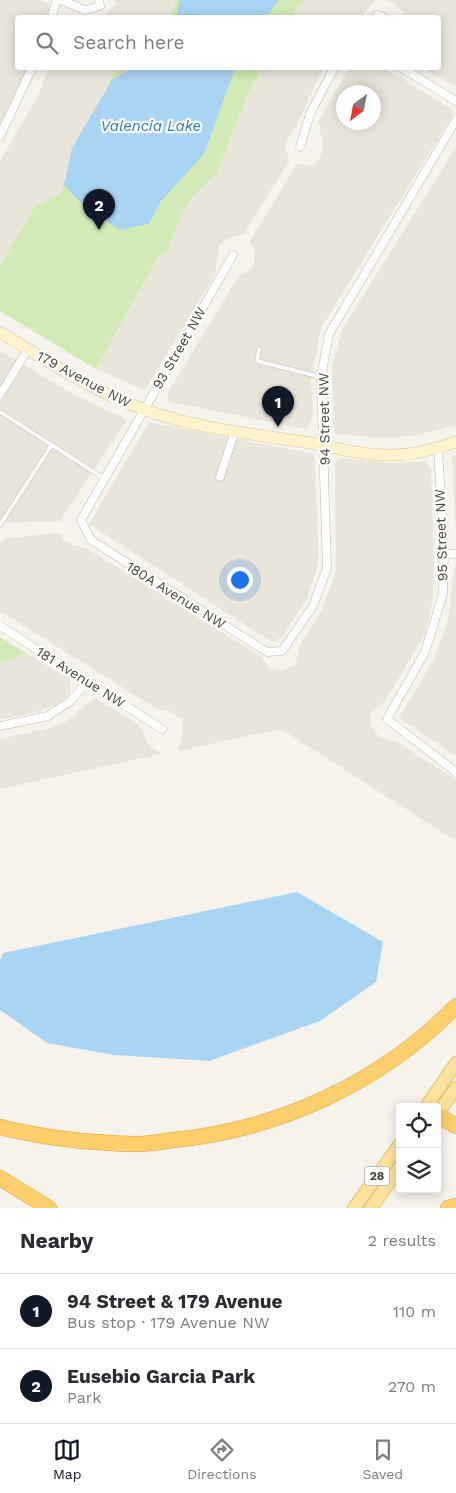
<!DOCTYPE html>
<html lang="en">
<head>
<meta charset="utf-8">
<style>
  :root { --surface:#fff; --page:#f7f7f7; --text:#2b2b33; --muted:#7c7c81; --line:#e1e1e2; --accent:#111827 }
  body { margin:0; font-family:"Work Sans",sans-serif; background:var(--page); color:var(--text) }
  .controls { position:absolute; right:15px; bottom:15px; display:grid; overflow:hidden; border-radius:5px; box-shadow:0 2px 12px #0003 }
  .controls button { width:45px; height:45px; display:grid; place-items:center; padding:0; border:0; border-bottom:1px solid var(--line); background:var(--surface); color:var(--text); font:25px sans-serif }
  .compass { position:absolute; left:336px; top:85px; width:45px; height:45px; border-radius:50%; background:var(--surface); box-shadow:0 2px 12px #0003; rotate:212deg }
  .you { position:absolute; left:239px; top:579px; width:18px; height:18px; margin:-12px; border:4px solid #fff; border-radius:50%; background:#1a73e8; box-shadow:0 0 0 8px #1a73e833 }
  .badge { display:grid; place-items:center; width:32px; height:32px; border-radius:50%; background:var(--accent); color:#fff; font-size:16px; font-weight:700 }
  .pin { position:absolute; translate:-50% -41px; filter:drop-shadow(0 1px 2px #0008) }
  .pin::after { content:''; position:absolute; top:26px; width:18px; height:15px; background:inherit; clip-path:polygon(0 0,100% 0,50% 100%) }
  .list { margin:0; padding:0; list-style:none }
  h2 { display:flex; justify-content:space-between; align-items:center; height:65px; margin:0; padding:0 20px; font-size:21px }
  h2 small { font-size:16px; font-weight:400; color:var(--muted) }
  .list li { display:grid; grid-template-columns:32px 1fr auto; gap:15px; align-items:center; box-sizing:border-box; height:75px; padding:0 20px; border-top:1px solid var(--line) }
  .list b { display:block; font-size:19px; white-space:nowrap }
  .list p { margin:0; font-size:16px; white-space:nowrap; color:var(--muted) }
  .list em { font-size:16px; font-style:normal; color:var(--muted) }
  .icon { flex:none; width:28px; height:28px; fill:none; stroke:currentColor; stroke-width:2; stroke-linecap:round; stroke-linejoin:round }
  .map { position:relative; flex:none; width:456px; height:1208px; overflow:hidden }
  .search { position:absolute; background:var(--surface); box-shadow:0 2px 12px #0003; left:15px; right:15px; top:15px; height:55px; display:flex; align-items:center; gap:12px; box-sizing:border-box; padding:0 18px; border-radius:5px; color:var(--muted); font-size:19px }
  .sheet { height:215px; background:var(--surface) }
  nav { display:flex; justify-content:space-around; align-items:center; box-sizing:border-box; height:70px; border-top:1px solid var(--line); background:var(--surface); font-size:14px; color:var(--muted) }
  nav a { display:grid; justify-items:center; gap:2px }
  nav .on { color:var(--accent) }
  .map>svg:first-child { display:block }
  .residential { fill:#eae5da; fill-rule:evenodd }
  .green { fill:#d2eab5 }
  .water { fill:#a9d4f2 }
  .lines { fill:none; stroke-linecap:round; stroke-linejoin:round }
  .lane-casing { stroke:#c2bbae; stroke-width:5 }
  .street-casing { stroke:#c2bbae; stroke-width:9 }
  .secondary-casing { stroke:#d6c79b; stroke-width:12 }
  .primary-casing { stroke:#e6c16a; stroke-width:14 }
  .highway-casing { stroke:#e0a43c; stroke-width:16 }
  .lane { stroke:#fff; stroke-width:4 }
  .street { stroke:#fff; stroke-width:8 }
  .secondary { stroke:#fff3cd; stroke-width:11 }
  .primary { stroke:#ffe39c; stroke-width:12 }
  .highway { stroke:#ffcf6e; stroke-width:15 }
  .labels { text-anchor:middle; stroke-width:4.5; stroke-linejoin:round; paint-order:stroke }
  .shield { fill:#fff; stroke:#817c74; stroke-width:1 }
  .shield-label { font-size:12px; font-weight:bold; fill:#4b4439 }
  .street-label { font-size:14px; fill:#4b4439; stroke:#fff }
  .water-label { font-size:15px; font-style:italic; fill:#2e7ab2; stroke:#fff }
</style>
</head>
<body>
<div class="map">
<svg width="456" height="1208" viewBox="0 0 456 1208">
  <rect width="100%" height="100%" fill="#f6f3ec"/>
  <g class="residential">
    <path d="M0 0H40L48 3 50 10 47 17 18 18V68H29L0 129Z"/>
    <path d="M115 0H176L170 17H102L116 4Z"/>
    <path d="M305 0H376L360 17 292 18 299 5Z"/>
    <path d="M386 0H456V87L424 68H438V18L405 17 402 10 392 2Z"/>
    <path d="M49 68H119L114 72 59 195 35 206 0 266V161L37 98Z"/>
    <path d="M263 68H324L317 81 298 123 285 144 289 161 244 234 232 237 219 245 215 274 145 390 96 369 158 257 166 253 186 206 194 196 217 173 247 96Z"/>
    <path d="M349 68H384L453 110 452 116 321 328 311 381 313 416 307 429 169 402 167 394 238 277 250 269 254 263 255 252 250 241 297 164 313 165 321 157 323 144 318 122ZM344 92H374V122H344Z"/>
    <path d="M456 147V425L417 435 385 438 336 434 334 431 332 366 343 328Z"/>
    <path d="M0 350 67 391 127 420 60 521 0 523Z"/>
    <path d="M149 422 314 454 319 560 308 597 282 637 272 642 89 524Z"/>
    <path d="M456 454V539L452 456Z"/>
    <path d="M341 458 395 463 425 461 431 469 434 564 433 598 426 632 386 700 371 713V725L379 737 397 742 456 780V841L281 729 178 751 183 732 182 720 170 711 157 709 0 611V543L5 538 59 533 63 540 72 545 86 548 260 656 271 669 283 671 296 663 300 645 321 612 336 571 335 462Z"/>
    <path d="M456 566V756L399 718 433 661 448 621 454 569Z"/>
    <path d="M26 653 68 678 71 683 70 694 56 705 32 713 0 720V665Z"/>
    <path d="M95 698 135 722 143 730 146 741 151 747 161 754 0 789V739L46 729 65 722Z"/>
  </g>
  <g class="green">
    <path d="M176 0H305L299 5 292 17 170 18Z"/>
    <path d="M119 68H263L247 96 217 173 194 196 186 206 166 253 158 257 96 369 0 311V266L35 206 59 195 114 72Z"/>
    <path d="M0 637 26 653 0 665Z"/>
  </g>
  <g class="water">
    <path d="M180 0H279L266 17H176Z"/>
    <path d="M132 68H235L204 154 161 201 149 224 120 230 86 208 64 185 72 148 95 109 112 80Z"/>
    <path d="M297 892 383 942 376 982 320 1021 209 1061 114 1055 47 1043 0 1010V961L3 953Z"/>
  </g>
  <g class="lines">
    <g class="lane-casing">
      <g id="lane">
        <path d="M259 349 257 361 321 377"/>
        <path d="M0 412 105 479"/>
        <path d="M0 525 51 446"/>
      </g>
    </g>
    <g class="street-casing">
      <g id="street">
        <path d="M61 0 85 10 100 6 99 0"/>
        <path d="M51 18 57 0"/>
        <path d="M375 18 378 15 386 18"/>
        <path d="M402 68 456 101"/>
        <path d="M0 136 32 68"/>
        <path d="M300 147 310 114 334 68"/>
        <path d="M233 255 81 520 91 540 267 652 282 651 313 606 327 568 321 377 329 334 456 120"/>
        <path d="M0 395 28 349"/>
        <path d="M438 448 444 553 443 594 425 652 387 719 456 772"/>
        <path d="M220 477 235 431"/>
        <path d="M444 553 456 554"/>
        <path d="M0 626 162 729"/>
        <path d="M0 726 48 716 69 702 88 682"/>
      </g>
    </g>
    <g class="secondary-casing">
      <path id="secondary" d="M0 332C46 360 92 391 143 409 196 429 255 434 311 443 338 448 365 456 393 455 415 455 436 449 456 442"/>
    </g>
    <g class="primary-casing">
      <g id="primary">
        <path d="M426 1107 456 1063"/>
        <path d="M437 1114 456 1088"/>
        <path d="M354 1208 400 1144"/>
        <path d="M371 1208 400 1167"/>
      </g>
    </g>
    <g class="highway-casing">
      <g id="highway">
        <path d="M437 1115 456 1126"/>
        <path d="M0 1127C44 1138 90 1143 136 1144 148 1144 161 1142 173 1140 279 1130 382 1082 456 1006"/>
        <path d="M0 1178 49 1208"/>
        <path d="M448 1208 456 1206"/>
      </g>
    </g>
    <use href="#lane" class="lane"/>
    <use href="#street" class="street"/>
    <use href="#secondary" class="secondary"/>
    <use href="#primary" class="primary"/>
    <use href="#highway" class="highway"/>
  </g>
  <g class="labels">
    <rect class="shield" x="364.5" y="1166.5" width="25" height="19" rx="4"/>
    <g class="shield-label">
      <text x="377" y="1180">28</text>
    </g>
    <g class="street-label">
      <text transform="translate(179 348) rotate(-60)" y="5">93 Street NW</text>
      <text transform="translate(84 379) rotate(28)" y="5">179 Avenue NW</text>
      <text transform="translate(324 419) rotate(-91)" y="5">94 Street NW</text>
      <text transform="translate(441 535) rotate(-92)" y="5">95 Street NW</text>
      <text transform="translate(176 595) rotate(32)" y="5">180A Avenue NW</text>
      <text transform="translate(81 677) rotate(32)" y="5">181 Avenue NW</text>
    </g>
    <g class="water-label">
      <text x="151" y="131">Valencia Lake</text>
    </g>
  </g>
</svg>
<div class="controls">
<button><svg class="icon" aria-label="locate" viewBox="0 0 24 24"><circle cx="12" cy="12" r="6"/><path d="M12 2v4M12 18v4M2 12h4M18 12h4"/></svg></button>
<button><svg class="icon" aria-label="layers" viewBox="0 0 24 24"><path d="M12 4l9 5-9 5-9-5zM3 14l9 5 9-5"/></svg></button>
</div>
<svg class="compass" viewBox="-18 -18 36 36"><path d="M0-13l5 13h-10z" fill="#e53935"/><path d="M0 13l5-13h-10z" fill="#7c7c81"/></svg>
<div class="you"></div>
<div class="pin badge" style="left:278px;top:427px">1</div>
<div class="pin badge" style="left:99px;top:230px">2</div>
<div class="search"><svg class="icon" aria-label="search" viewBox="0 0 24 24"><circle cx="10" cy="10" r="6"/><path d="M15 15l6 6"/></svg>Search here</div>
</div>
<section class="sheet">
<h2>Nearby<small>2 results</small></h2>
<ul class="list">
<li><span class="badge">1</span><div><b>94 Street &amp; 179 Avenue</b><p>Bus stop · 179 Avenue NW</p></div><em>110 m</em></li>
<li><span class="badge">2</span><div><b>Eusebio Garcia Park</b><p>Park</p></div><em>270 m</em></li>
</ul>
</section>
<nav>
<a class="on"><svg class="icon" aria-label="map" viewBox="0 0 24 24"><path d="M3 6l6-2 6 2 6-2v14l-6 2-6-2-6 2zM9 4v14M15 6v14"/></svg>Map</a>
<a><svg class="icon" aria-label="directions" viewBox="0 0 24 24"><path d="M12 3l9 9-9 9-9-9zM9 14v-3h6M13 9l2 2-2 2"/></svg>Directions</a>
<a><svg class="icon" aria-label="saved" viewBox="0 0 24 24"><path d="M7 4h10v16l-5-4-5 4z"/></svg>Saved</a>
</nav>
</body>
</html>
